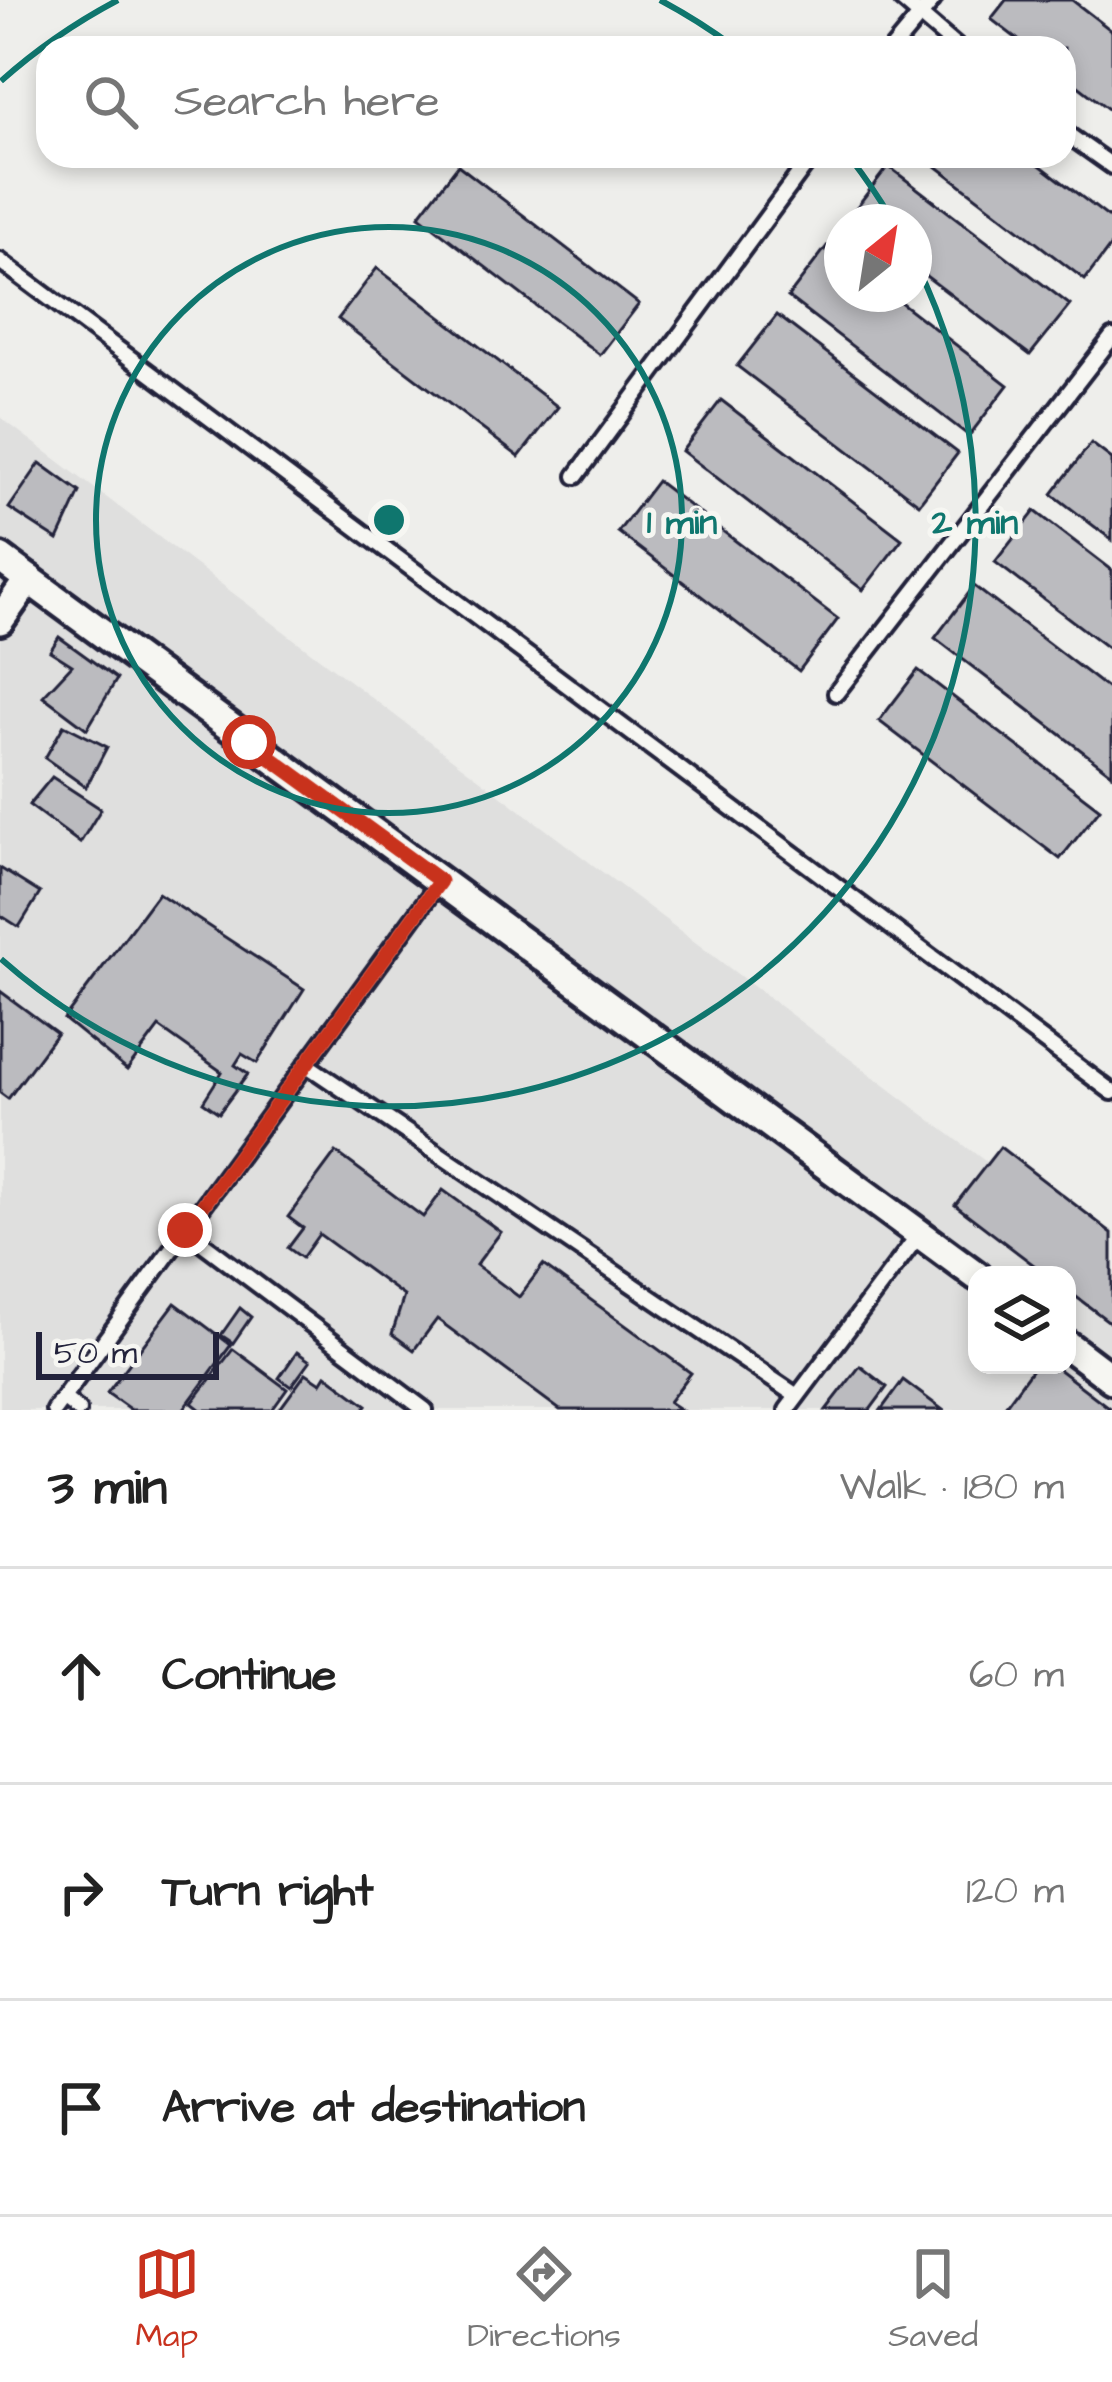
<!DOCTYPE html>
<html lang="en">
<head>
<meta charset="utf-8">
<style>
  :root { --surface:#fff; --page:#f2f2f2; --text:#222; --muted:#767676; --line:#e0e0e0; --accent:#c8321e }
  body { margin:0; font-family:"Architects Daughter",sans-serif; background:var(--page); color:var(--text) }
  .controls { position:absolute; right:36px; bottom:36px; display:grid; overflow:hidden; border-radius:24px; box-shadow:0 6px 18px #0003 }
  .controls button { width:108px; height:108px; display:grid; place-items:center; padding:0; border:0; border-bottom:3px solid var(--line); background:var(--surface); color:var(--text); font:60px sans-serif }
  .compass { position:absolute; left:824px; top:204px; width:108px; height:108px; border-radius:50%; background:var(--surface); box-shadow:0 6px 18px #0003; rotate:30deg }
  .scale { position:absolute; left:36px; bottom:30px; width:183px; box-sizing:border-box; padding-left:12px; border:6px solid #22223b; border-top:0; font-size:33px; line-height:42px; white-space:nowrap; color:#22223b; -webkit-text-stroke:9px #f6f6f2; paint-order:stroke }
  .stop { position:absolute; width:36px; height:36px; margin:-27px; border:9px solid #c8321e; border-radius:50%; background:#fff }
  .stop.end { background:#c8321e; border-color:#fff; box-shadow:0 3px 12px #0008 }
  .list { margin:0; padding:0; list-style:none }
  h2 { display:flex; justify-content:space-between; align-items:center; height:156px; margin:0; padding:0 48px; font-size:51px }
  h2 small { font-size:39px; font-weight:400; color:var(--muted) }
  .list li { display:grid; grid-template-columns:78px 1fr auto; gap:36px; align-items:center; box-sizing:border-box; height:216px; padding:0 48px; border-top:3px solid var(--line) }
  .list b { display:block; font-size:45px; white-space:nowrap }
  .list em { font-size:39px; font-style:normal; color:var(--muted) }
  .icon { flex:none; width:66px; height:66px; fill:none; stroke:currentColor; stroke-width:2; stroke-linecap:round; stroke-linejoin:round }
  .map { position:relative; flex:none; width:1112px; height:1410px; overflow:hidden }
  .search { position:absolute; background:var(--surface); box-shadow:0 6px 18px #0003; left:36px; right:36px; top:36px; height:132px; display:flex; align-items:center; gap:30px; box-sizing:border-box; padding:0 42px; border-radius:36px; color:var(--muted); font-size:45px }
  .sheet { height:804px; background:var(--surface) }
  nav { display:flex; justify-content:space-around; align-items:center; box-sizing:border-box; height:168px; border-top:3px solid var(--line); background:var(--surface); font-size:33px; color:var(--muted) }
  nav a { display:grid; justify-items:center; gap:6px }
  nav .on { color:var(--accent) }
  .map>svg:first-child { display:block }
  .built { fill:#dfdfde; fill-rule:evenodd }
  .building { fill:#bbbbbf; stroke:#22223b; stroke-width:3 }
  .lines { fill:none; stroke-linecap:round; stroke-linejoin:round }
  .lane-casing { stroke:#22223b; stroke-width:22 }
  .street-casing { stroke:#22223b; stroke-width:36 }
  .lane { stroke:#f6f6f2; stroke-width:14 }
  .street { stroke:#f6f6f2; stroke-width:27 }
  .route { stroke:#c8321e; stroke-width:15 }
  .ring { fill:none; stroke:#0f766e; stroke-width:6 }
  .centre { fill:#0f766e; stroke:#f6f6f2; stroke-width:6 }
  .ring-label { font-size:36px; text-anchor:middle; font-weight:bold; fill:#0f766e; stroke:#f6f6f2; stroke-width:10; stroke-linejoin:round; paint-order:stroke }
</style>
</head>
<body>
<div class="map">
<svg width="1112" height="1410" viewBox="0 0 1112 1410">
  <rect width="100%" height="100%" fill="#eeeeeb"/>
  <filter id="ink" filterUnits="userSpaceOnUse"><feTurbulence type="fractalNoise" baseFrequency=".00833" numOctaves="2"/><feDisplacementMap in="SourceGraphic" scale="24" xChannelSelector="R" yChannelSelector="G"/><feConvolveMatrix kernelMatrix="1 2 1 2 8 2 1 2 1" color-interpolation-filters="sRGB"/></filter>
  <g filter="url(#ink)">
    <path class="built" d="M0 417 1112 1257V1410H0ZM977 1275H1067V1365H977Z"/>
    <g class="building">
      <path d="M1006 0H1072L1112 31V112L1064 75V48H1029L991 19Z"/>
      <path d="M923 156H1028L1112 220V244L1085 280Z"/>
      <path d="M458 165 639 304 600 355 419 216Z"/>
      <path d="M888 166 1070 305 1030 355 914 267V222H856L849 217Z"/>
      <path d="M827 246 842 257V294H890L1008 385 969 436 788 297Z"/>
      <path d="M377 268 558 407 519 457 338 319Z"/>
      <path d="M777 315 958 453 919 504 737 366Z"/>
      <path d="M721 400 902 539 863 590 682 451Z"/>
      <path d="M1091 443 1112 459V540L1052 494Z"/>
      <path d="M40 463 80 492 58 540 9 508Z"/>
      <path d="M657 481 838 619 799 671 618 532Z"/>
      <path d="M1035 511 1112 570V651L995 562Z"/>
      <path d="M974 586 1112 692V774L935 638Z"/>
      <path d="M59 637 117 679 87 729 43 696 72 665 50 651Z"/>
      <path d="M918 670 1100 809 1060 859 879 721Z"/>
      <path d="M64 725 107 747 86 787 45 758Z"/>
      <path d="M52 777 101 809 80 843 29 805Z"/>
      <path d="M0 868 40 893 19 927 0 915Z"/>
      <path d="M158 893 304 989 257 1063 242 1054 235 1065 248 1074 219 1113 203 1102 222 1072 159 1027 127 1070 64 1019Z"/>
      <path d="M0 991 57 1033 8 1099 0 1093Z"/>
      <path d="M1000 1147 1112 1233V1324L1067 1290V1275H1047L955 1205Z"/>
      <path d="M336 1152 423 1217 443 1190 501 1232 476 1265 519 1297 543 1265 691 1373 669 1402 681 1410H560L437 1319 414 1350 392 1334 404 1296 319 1234 302 1258 288 1248 303 1228 288 1217Z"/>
      <path d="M175 1303 231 1345 183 1410H131L107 1393Z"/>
      <path d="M240 1308 251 1317 233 1343 221 1335Z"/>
      <path d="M233 1349 287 1389 272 1410H201L192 1403Z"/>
      <path d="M297 1352 310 1361 291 1387 279 1378Z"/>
      <path d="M1035 1365H1053L1112 1410H1002Z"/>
      <path d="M860 1366 887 1387 870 1410H826Z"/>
      <path d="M306 1373 321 1383 326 1375 367 1405 363 1410H279Z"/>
      <path d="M903 1380 943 1410H881Z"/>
    </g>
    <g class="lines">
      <g class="lane-casing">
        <g id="lane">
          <path d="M902 0 958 48"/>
          <path d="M893 48 933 0"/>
          <path d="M1064 132 1112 166"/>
          <path d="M0 261 1112 1092"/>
          <path d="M576 476 812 156"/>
          <path d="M836 693 1112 337"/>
          <path d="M307 1065 797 1396"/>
          <path d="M185 1230 425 1410"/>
          <path d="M63 1398 78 1410"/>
          <path d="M54 1410 440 881"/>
          <path d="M787 1410 920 1233"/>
        </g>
      </g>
      <g class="street-casing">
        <g id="street">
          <path d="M0 558 977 1276"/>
          <path d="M0 620 29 579"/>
          <path d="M1067 1345 1112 1379"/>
        </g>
      </g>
      <use href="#lane" class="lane"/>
      <use href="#street" class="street"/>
    </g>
  </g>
  <g class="lines" filter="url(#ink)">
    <path class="route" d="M185 1230 440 881 249 742"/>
  </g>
  <g class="ring">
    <circle cx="389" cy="520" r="293"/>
    <path d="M1 81A586 586 0 0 1 118 0M660 0A586 586 0 0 1 733 46M851 159A586 586 0 0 1 891 218M916 263A586 586 0 0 1 1 959"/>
  </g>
  <circle cx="389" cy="520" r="18" class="centre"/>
  <g class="ring-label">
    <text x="682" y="533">1 min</text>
    <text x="975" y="533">2 min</text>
  </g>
</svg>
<div class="controls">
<button><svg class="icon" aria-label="layers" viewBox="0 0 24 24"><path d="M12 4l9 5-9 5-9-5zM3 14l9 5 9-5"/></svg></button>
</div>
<svg class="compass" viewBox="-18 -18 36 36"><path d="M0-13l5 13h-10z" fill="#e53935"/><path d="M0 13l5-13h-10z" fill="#767676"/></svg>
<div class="scale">50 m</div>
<div class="stop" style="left:249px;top:742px"></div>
<div class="stop end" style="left:185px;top:1230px"></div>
<div class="search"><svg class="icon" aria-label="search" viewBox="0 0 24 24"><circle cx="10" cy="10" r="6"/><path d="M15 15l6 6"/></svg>Search here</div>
</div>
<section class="sheet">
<h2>3 min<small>Walk · 180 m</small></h2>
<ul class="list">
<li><svg class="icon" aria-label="ahead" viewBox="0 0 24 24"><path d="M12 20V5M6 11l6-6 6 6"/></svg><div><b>Continue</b></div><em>60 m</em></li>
<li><svg class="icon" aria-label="right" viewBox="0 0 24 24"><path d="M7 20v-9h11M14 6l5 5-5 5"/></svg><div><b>Turn right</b></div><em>120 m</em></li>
<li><svg class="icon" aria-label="arrive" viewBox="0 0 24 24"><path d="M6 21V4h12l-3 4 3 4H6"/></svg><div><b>Arrive at destination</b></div></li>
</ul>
</section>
<nav>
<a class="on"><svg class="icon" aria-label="map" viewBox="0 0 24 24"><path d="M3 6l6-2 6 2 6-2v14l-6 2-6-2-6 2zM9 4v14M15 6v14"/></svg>Map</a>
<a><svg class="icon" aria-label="directions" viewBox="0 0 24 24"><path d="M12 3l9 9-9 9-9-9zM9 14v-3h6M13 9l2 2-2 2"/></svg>Directions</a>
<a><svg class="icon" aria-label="saved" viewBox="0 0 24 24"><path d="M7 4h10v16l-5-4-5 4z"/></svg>Saved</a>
</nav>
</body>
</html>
